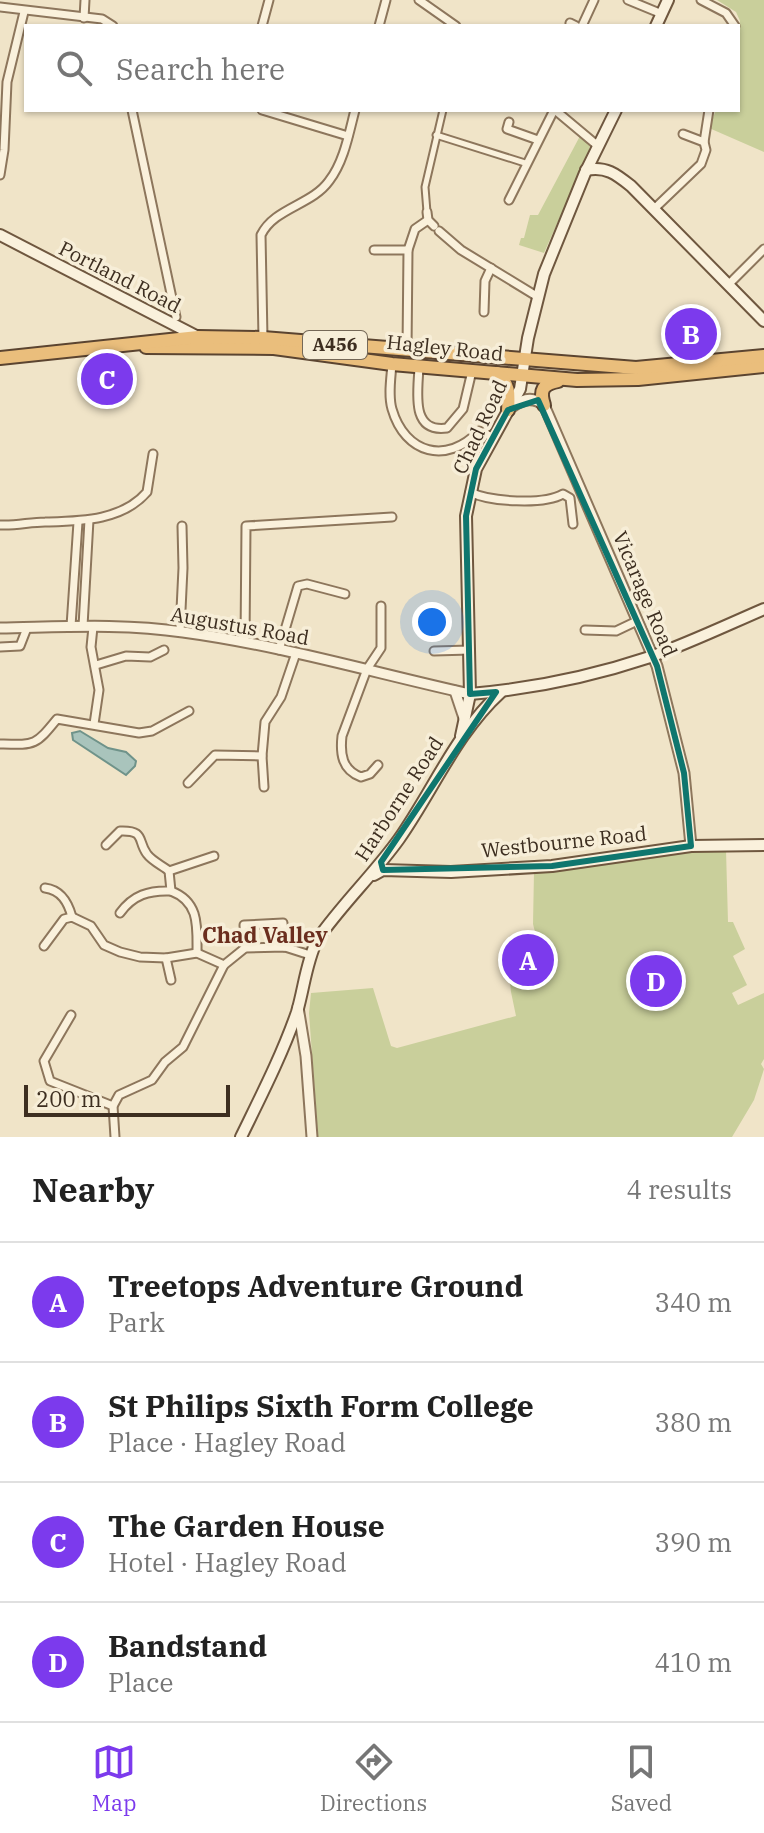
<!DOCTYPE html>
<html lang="en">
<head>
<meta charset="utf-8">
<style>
  :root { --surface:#fff; --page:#f6f6f6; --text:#222; --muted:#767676; --line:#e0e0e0; --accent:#7c3aed }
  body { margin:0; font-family:"IBM Plex Serif",serif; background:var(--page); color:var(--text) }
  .scale { position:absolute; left:24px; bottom:20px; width:206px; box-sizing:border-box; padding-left:8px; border:4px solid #3d2e20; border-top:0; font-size:22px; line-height:28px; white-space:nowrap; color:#3d2e20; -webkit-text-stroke:6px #f7eed8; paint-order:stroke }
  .you { position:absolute; left:432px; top:622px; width:28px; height:28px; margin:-20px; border:6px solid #fff; border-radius:50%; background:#1a73e8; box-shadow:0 0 0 12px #1a73e833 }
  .badge { display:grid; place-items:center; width:52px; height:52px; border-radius:50%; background:var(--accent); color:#fff; font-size:26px; font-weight:700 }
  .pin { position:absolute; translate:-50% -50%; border:4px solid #fff; box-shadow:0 2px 8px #0006 }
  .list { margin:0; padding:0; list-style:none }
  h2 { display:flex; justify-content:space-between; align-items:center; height:104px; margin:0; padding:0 32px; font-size:34px }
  h2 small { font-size:26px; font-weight:400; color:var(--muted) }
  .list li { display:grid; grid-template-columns:52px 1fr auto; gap:24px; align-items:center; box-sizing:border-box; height:120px; padding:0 32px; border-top:2px solid var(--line) }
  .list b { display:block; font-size:30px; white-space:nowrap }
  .list p { margin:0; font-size:26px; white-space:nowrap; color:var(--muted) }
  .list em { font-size:26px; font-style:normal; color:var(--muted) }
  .icon { flex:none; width:44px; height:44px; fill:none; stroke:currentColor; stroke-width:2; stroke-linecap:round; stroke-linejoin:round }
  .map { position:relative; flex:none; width:764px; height:1137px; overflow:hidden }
  .search { position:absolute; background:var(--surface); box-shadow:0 2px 6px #0004; left:24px; right:24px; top:24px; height:88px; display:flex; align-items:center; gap:20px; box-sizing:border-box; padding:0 28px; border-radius:0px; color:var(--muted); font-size:30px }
  .sheet { height:584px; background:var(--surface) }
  nav { display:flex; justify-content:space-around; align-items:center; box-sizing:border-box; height:112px; border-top:2px solid var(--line); background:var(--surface); font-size:22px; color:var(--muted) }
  nav a { display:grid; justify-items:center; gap:4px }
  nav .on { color:var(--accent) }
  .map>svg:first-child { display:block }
  .green { fill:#c9cf9b }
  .water { fill:#a9c4bc; stroke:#6f938a; stroke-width:2 }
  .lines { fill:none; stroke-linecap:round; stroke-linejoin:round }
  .pedestrian-casing { stroke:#8d765c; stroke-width:9 }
  .minor-casing { stroke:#8d765c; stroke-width:11 }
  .tertiary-casing { stroke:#8d765c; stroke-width:13 }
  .secondary-casing { stroke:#6f573f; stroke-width:14 }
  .trunk-casing { stroke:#5b4430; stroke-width:16 }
  .pedestrian { stroke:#faf1dc; stroke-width:5 }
  .minor { stroke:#faf1dc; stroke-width:7 }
  .tertiary { stroke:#faf1dc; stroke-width:9 }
  .secondary { stroke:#faf1dc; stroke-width:10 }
  .trunk { stroke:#eabe7c; stroke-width:12 }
  .marked { fill:none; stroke:#0f766e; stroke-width:6; stroke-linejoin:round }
  .labels { text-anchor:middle; stroke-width:7; stroke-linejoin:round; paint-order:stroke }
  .shield { fill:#f7eed8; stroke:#756857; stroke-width:2 }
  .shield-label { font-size:18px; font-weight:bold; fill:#3d2e20 }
  .street-label { font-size:20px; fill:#3d2e20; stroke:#f7eed8 }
  .neighbourhood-label { font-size:22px; font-weight:bold; fill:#6b2e1e; stroke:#f7eed8 }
</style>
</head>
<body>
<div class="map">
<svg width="764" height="1137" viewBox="0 0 764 1137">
  <rect width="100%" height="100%" fill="#f0e4c8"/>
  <g class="green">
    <path d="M717 0H764V152L709 128 716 110H738L740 21 736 12Z"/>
    <path d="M580 136 590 146 588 154 544 253 519 245 521 238H524L530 215H538Z"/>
    <path d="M726 850 728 922H733L745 949 733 956 747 985 732 993 738 1005 764 993V1059L761 1064 764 1069 754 1100 732 1137H318L309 1013 311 993 373 988 391 1046 397 1048 516 1016 511 992 506 946 538 944 533 924 534 872 664 855Z"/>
  </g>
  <path class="water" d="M80 731 108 748 126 752 136 761 135 766 126 775 73 740 72 733Z"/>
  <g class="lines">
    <g class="pedestrian-casing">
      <g id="pedestrian">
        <path d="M436 135 525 163"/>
        <path d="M427 212 425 187 443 110"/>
      </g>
    </g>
    <g class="minor-casing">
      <g id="minor">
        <path d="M419 0 456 26"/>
        <path d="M628 0 662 14"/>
        <path d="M701 0 726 13 735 26"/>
        <path d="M0 7 102 19 113 26"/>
        <path d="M84 18 85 0"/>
        <path d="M570 23 576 26"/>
        <path d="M262 26 269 0"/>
        <path d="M379 26 386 0"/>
        <path d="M582 26 594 0"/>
        <path d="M132 110 176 317"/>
        <path d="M262 110 348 136"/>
        <path d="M555 110 598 146"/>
        <path d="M509 122 507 129 538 140"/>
        <path d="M683 134 704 142"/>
        <path d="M0 175 4 150 7 82 24 12"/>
        <path d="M509 200 554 110"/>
        <path d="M654 209 701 164 706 150 704 142 709 110"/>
        <path d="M427 212 428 220 434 226"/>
        <path d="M439 231 461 250 538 297"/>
        <path d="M374 250H408"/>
        <path d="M728 285 764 249"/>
        <path d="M484 312 485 281 491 268"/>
        <path d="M263 338 261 235C274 208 312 205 329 181 344 162 349 133 355 110"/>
        <path d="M407 351 408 250 415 229 428 220"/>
        <path d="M392 364C391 378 388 395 392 409 405 454 447 465 479 431L492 437"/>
        <path d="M419 367C418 392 410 433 447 428L463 409 472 371"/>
        <path d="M470 492C490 502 544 505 563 494L570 498 573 524"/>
        <path d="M0 525C16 526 30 522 45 522 80 521 122 521 147 492L153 454"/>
        <path d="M71 626 78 522"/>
        <path d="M83 626 89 520"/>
        <path d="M93 627 91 647 99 690 94 724"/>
        <path d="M585 630 616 631 637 621"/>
        <path d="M180 631 183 568 182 526"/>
        <path d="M245 641 246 526 392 517"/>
        <path d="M0 647 20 646 27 628"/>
        <path d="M279 650 298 586 307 584 345 594"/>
        <path d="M434 651 470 650"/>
        <path d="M96 665 126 656 150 657 164 650"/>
        <path d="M0 744C35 745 35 746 57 719L139 733 152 731 189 711"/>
        <path d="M262 756 264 787"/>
        <path d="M378 765 370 774 361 777C342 770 340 754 342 736L367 669 381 648V606"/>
        <path d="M188 783 215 755 262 756 265 722 281 697 296 653"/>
        <path d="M106 845 120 831C146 830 137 841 147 854 152 861 163 866 169 871"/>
        <path d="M45 888C61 890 68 902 72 917"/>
        <path d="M171 891C200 902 197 927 197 953"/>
        <path d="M120 913C133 895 149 890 171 891L169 871 214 856"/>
        <path d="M44 946 64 919 72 917 91 926 104 945 120 952 140 957 166 958 197 953 224 965"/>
        <path d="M245 948 244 925 283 923 285 947"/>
        <path d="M166 958 171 980"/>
        <path d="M71 1015 44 1061 50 1081 113 1106"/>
        <path d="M115 1137 113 1106 119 1095 152 1080 165 1062 183 1047 224 965 245 948 285 947 310 955"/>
      </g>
    </g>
    <g class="tertiary-casing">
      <g id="tertiary">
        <path d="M512 407C522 399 533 396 544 405L657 666 684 773 691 846"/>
        <path d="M0 628C61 627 123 623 183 632 280 645 375 673 470 694"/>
        <path d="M455 691 464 718"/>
        <path d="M298 1007 306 1056 312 1137"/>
      </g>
    </g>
    <g class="secondary-casing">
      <g id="secondary">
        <path d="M656 26 668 0"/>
        <path d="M586 170C606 166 616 174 631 186L764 321"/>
        <path d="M0 235 198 337"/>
        <path d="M470 694C530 689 593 676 650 657 689 643 727 625 764 609"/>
        <path d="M461 736 470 694 466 516 476 469 520 389 528 338 544 274 585 173 616 110"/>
        <path d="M374 875 383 870 451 872 552 866 691 846 764 845"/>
        <path d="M241 1137C261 1096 282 1055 297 1012 304 988 306 963 317 940 342 904 374 874 399 839 434 789 456 733 501 692"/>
      </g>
    </g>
    <g class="trunk-casing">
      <g id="trunk">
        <path d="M146 347 274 348 392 364 577 380 638 379 764 366"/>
        <path d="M0 358 198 337 263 338 636 368 764 356"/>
        <path d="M497 373C510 385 509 394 508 410"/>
        <path d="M544 405C539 390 543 384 558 381"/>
      </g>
    </g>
    <use href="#pedestrian" class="pedestrian"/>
    <use href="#minor" class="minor"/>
    <use href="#tertiary" class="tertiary"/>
    <use href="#secondary" class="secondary"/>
    <use href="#trunk" class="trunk"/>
  </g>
  <path class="marked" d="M538 400 657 666 684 773 691 846 552 866 383 870 381 862 496 692 470 694 466 516 476 469 508 410Z"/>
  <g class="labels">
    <rect class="shield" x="303" y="331" width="64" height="28" rx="6"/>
    <g class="shield-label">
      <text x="335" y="351">A456</text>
    </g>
    <g class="street-label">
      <text transform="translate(120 277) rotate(27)" y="7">Portland Road</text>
      <text transform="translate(445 348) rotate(6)" y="7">Hagley Road</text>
      <text transform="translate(480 427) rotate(-65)" y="7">Chad Road</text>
      <text transform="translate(645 594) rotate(67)" y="7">Vicarage Road</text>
      <text transform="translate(240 626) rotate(10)" y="7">Augustus Road</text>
      <text transform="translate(399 799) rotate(-57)" y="7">Harborne Road</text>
      <text transform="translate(564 842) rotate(-6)" y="7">Westbourne Road</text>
    </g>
    <g class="neighbourhood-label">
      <text x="265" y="943">Chad Valley</text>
    </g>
  </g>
</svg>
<div class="scale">200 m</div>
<div class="you"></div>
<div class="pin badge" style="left:528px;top:960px">A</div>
<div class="pin badge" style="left:691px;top:334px">B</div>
<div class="pin badge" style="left:107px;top:379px">C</div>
<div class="pin badge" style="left:656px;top:981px">D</div>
<div class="search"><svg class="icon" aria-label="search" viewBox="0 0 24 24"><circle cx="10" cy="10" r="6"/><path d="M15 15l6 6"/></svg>Search here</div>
</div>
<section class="sheet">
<h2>Nearby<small>4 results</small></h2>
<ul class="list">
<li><span class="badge">A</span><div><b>Treetops Adventure Ground</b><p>Park</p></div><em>340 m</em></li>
<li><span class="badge">B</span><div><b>St Philips Sixth Form College</b><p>Place · Hagley Road</p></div><em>380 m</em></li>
<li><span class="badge">C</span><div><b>The Garden House</b><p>Hotel · Hagley Road</p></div><em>390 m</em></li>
<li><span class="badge">D</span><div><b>Bandstand</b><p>Place</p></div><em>410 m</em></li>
</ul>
</section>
<nav>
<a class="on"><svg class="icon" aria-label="map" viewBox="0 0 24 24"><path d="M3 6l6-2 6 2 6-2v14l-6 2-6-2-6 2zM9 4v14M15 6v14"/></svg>Map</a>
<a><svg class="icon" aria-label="directions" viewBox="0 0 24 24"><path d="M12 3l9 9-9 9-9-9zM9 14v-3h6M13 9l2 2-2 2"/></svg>Directions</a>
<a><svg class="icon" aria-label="saved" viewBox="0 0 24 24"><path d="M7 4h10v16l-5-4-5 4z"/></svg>Saved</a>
</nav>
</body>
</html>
